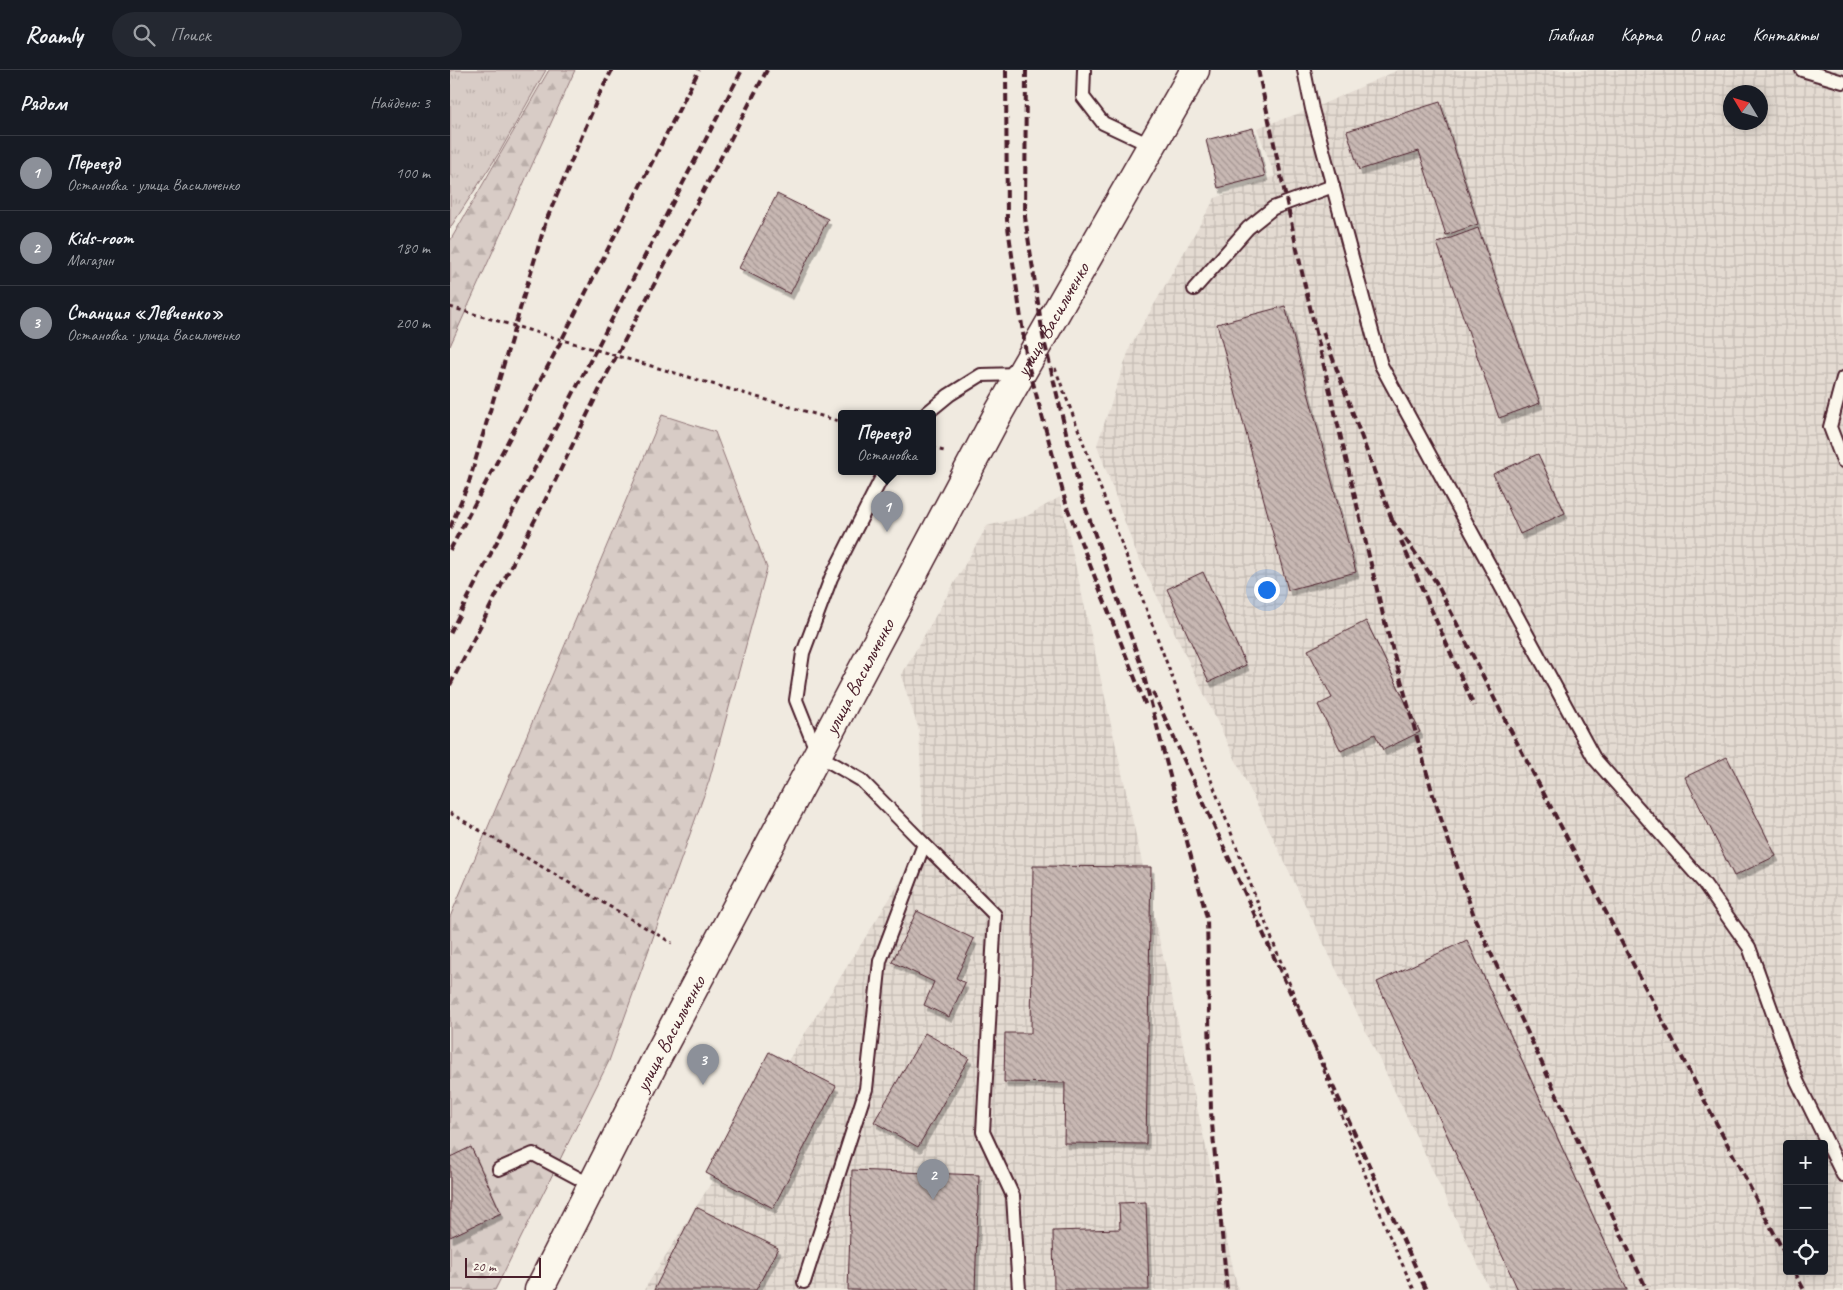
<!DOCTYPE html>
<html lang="ru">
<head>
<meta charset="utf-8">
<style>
  :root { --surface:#171b24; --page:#242831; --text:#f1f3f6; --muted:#9ea1a6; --line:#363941; --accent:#8c9099 }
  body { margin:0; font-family:Caveat,sans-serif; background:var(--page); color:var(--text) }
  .controls { position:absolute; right:15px; bottom:15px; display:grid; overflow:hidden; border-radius:5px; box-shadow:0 2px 12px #0003 }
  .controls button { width:45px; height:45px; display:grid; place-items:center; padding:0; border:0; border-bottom:1px solid var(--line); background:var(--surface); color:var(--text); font:25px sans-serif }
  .compass { position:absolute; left:1273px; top:15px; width:45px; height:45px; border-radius:50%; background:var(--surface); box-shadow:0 2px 12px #0003; rotate:308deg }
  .scale { position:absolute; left:15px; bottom:12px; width:76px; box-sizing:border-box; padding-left:5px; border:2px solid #4a1f2b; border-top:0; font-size:14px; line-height:18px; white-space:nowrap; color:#4a1f2b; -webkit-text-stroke:4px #fbf7ec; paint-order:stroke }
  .you { position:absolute; left:816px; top:519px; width:18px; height:18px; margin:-12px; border:4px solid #fff; border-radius:50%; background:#1a73e8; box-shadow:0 0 0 8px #1a73e833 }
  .badge { display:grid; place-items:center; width:32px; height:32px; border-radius:50%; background:var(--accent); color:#fff; font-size:16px; font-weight:700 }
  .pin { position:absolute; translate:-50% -41px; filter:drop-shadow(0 1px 2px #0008) }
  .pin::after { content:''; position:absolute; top:26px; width:18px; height:15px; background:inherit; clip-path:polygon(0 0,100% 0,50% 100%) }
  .popup { position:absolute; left:388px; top:340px; width:98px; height:65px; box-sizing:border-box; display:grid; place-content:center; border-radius:5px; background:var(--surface); filter:drop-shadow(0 1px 4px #0005); font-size:16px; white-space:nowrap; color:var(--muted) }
  .popup b { font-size:19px; color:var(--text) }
  .popup::after { content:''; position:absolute; left:50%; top:100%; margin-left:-10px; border:10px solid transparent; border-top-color:var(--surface) }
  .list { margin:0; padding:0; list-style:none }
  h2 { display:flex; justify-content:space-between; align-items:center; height:65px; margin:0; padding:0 20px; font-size:21px }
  h2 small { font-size:16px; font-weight:400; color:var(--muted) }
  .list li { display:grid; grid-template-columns:32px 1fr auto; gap:15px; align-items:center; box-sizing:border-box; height:75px; padding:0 20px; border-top:1px solid var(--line) }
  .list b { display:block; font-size:19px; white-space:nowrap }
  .list p { margin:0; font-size:16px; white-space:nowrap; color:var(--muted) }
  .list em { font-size:16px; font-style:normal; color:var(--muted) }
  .icon { flex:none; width:28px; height:28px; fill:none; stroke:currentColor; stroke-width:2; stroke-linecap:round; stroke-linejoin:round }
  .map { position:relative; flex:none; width:1393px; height:1220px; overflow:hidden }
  header { display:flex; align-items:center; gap:30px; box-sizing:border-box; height:70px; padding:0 25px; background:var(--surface); border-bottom:1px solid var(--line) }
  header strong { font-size:24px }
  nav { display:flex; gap:28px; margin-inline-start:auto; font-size:18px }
  .search { width:350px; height:45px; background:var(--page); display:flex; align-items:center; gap:12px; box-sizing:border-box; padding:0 18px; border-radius:28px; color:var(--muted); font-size:19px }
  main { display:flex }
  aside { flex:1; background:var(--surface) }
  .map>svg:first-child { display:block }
  .industrial { fill:url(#industrial-grid); fill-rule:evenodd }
  .forest { fill:url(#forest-firs); stroke:#917678 }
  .park { fill:url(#park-tufts); stroke:#917678 }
  .building { fill:url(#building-back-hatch); stroke:#4a1f2b; filter:url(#shadow) }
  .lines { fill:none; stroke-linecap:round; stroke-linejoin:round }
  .service-casing { stroke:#4a1f2b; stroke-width:16 }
  .secondary-casing { stroke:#4a1f2b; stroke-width:31 }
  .path { stroke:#4a1f2b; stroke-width:3; stroke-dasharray:4 4; stroke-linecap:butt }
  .service { stroke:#fbf7ec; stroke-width:12 }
  .secondary { stroke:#fbf7ec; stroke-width:28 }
  .rail { stroke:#4a1f2b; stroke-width:4; stroke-dasharray:8 4; stroke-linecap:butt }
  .labels { text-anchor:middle; stroke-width:4; stroke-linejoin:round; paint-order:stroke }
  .street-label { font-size:20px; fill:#4a1f2b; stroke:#fbf7ec }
</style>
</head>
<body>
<header>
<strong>Roamly</strong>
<div class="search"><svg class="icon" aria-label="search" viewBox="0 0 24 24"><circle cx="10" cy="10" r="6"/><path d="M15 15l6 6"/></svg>Поиск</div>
<nav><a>Главная</a><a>Карта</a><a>О нас</a><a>Контакты</a></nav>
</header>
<main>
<aside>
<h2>Рядом<small>Найдено: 3</small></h2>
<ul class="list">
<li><span class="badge">1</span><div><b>Переезд</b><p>Остановка · улица Васильченко</p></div><em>100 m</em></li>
<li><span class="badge">2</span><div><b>Kids-room</b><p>Магазин</p></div><em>180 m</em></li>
<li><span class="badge">3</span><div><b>Станция «Левченко»</b><p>Остановка · улица Васильченко</p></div><em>200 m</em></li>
</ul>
</aside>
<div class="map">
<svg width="1393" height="1220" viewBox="0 0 1393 1220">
  <defs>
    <pattern id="industrial-grid" width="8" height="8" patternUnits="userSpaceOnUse" patternTransform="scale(1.25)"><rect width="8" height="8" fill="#e4dbd2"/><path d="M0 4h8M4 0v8" fill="none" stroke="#c5bcb4"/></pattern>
    <pattern id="forest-firs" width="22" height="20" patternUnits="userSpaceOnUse" patternTransform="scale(1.25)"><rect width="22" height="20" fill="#d8ccc6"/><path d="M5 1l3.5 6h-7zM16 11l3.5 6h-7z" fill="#bbafaa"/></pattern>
    <pattern id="park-tufts" width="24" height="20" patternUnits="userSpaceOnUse" patternTransform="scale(1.25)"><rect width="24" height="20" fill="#d8ccc6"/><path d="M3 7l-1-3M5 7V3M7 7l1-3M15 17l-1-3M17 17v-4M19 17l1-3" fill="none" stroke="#bbafaa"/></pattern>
    <pattern id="building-back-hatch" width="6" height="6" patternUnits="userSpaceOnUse" patternTransform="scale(1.25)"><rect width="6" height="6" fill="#c8b8b3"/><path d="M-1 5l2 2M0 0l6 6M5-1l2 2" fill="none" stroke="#a49592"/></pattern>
    <filter id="shadow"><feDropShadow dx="3" dy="5.5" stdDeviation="0" flood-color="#0004"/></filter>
  </defs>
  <rect width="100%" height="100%" fill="#f0eae0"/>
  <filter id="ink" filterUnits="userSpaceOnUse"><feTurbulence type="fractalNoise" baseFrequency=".02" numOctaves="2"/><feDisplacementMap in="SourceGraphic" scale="10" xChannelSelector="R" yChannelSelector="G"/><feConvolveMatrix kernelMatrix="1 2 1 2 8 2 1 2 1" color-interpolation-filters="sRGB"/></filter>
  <g filter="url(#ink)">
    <g class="industrial">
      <path d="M948 0H1393V1220H1040L685 480 647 375 680 277 765 128 825 106 807 58 862 39ZM1280 22H1310V52H1280ZM1337 1074H1374V1201H1337Z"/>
      <path d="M610 427 788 1220H194L474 774 469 660 451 606 537 456 577 446Z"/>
    </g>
    <g class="forest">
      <path d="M99 0H125L0 276V171Z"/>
      <path d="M212 345 265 362 317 498 259 711 159 991 45 1220H0V847Z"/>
    </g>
    <path class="park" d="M0 0H96L49 83 0 158Z"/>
    <g class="building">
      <path d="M990 32 1028 154 996 165 969 81 909 100 897 61Z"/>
      <path d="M803 58 815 106 768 118 756 70Z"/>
      <path d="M327 124 378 149 340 224 289 198Z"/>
      <path d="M1028 158 1090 333 1049 348 987 173Z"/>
      <path d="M835 236 906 502 838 520 767 254Z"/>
      <path d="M1088 384 1115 443 1070 464 1043 404Z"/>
      <path d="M753 502 796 595 759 612 717 519Z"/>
      <path d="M916 551 970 662 933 680 925 664 891 681 868 635 882 628 858 580Z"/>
      <path d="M1277 687 1326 786 1284 806 1235 707Z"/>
      <path d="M583 796 701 797 696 1074 614 1073 615 1013 554 1012 555 963H581Z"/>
      <path d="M467 841 524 869 506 908 515 913 499 947 474 935 484 912 442 892Z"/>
      <path d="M1017 870 1177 1220H1068L927 912Z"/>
      <path d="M475 963 519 988 468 1077 424 1052Z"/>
      <path d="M319 982 386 1016 323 1138 256 1103Z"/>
      <path d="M21 1077 51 1143 0 1167V1087Z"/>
      <path d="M402 1100 529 1105 525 1220H398Z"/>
      <path d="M696 1132 699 1220H604L603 1161 670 1159 669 1133Z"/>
      <path d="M246 1137 328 1178 306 1220H204Z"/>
    </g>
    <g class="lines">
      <g class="service-casing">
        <g id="service">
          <path d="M634 0 633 27 653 53 702 76"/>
          <path d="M854 0 862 39 931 295 1144 688 1253 812 1299 877 1347 1011 1393 1105"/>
          <path d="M1352 0 1393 12"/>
          <path d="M744 219 798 158 823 138 883 116"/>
          <path d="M1393 308 1380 357 1393 391"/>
          <path d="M477 343 499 325 531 305 570 304"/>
          <path d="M474 774 545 845 533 1062 563 1126 569 1220"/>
          <path d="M49 1099 83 1084 143 1116"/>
          <path d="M354 1212 416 1019 430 891 474 774 411 710 368 685 346 630 353 583 381 508 435 401"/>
        </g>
      </g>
      <g class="secondary-casing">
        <g id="secondary">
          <path id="s1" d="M89 1220 203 995 549 342 745 0"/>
        </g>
      </g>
      <g class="path">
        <path d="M0 237 392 352"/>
        <path d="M605 298 810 839 939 1165 964 1220"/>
        <path d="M482 378 494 381"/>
        <path d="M0 743 222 873"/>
      </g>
      <use href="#service" class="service"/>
      <use href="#secondary" class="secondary"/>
      <g class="rail">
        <path d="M556 0 557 150 577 291 617 437 696 636"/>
        <path d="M576 0 575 147 593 266 631 425 691 595 757 848 761 1042 777 1220"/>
        <path d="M808 0 855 216 933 545 983 725 1025 849 1197 1220"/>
        <path d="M873 262 944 455"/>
        <path d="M941 449 986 512 1050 640 1337 1188"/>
        <path d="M0 458 19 412 96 151 150 23 162 0"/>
        <path d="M951 471 1024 636"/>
        <path d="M0 480 106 281 249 0"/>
        <path d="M0 563 139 293 292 0"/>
        <path d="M0 615 106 409 158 302 317 0"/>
        <path d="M703 622 976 1220"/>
        <path d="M1344 1201 1354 1220"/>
      </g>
    </g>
  </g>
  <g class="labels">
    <g class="street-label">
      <text dy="7" stroke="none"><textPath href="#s1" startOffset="1098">улица Васильченко</textPath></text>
      <text dy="7" stroke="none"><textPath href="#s1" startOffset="692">улица Васильченко</textPath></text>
      <text dy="7" stroke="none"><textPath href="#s1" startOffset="288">улица Васильченко</textPath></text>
    </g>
  </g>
</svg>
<div class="controls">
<button>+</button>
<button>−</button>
<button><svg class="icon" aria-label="locate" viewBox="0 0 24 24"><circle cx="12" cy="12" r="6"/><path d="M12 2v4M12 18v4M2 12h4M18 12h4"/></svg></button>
</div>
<svg class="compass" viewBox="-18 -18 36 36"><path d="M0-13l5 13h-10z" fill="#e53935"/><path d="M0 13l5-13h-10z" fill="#9ea1a6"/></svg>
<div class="scale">20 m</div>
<div class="you"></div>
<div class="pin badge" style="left:437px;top:462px">1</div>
<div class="popup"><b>Переезд</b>Остановка</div>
<div class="pin badge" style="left:483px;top:1130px">2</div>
<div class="pin badge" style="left:253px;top:1015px">3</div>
</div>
</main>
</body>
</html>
